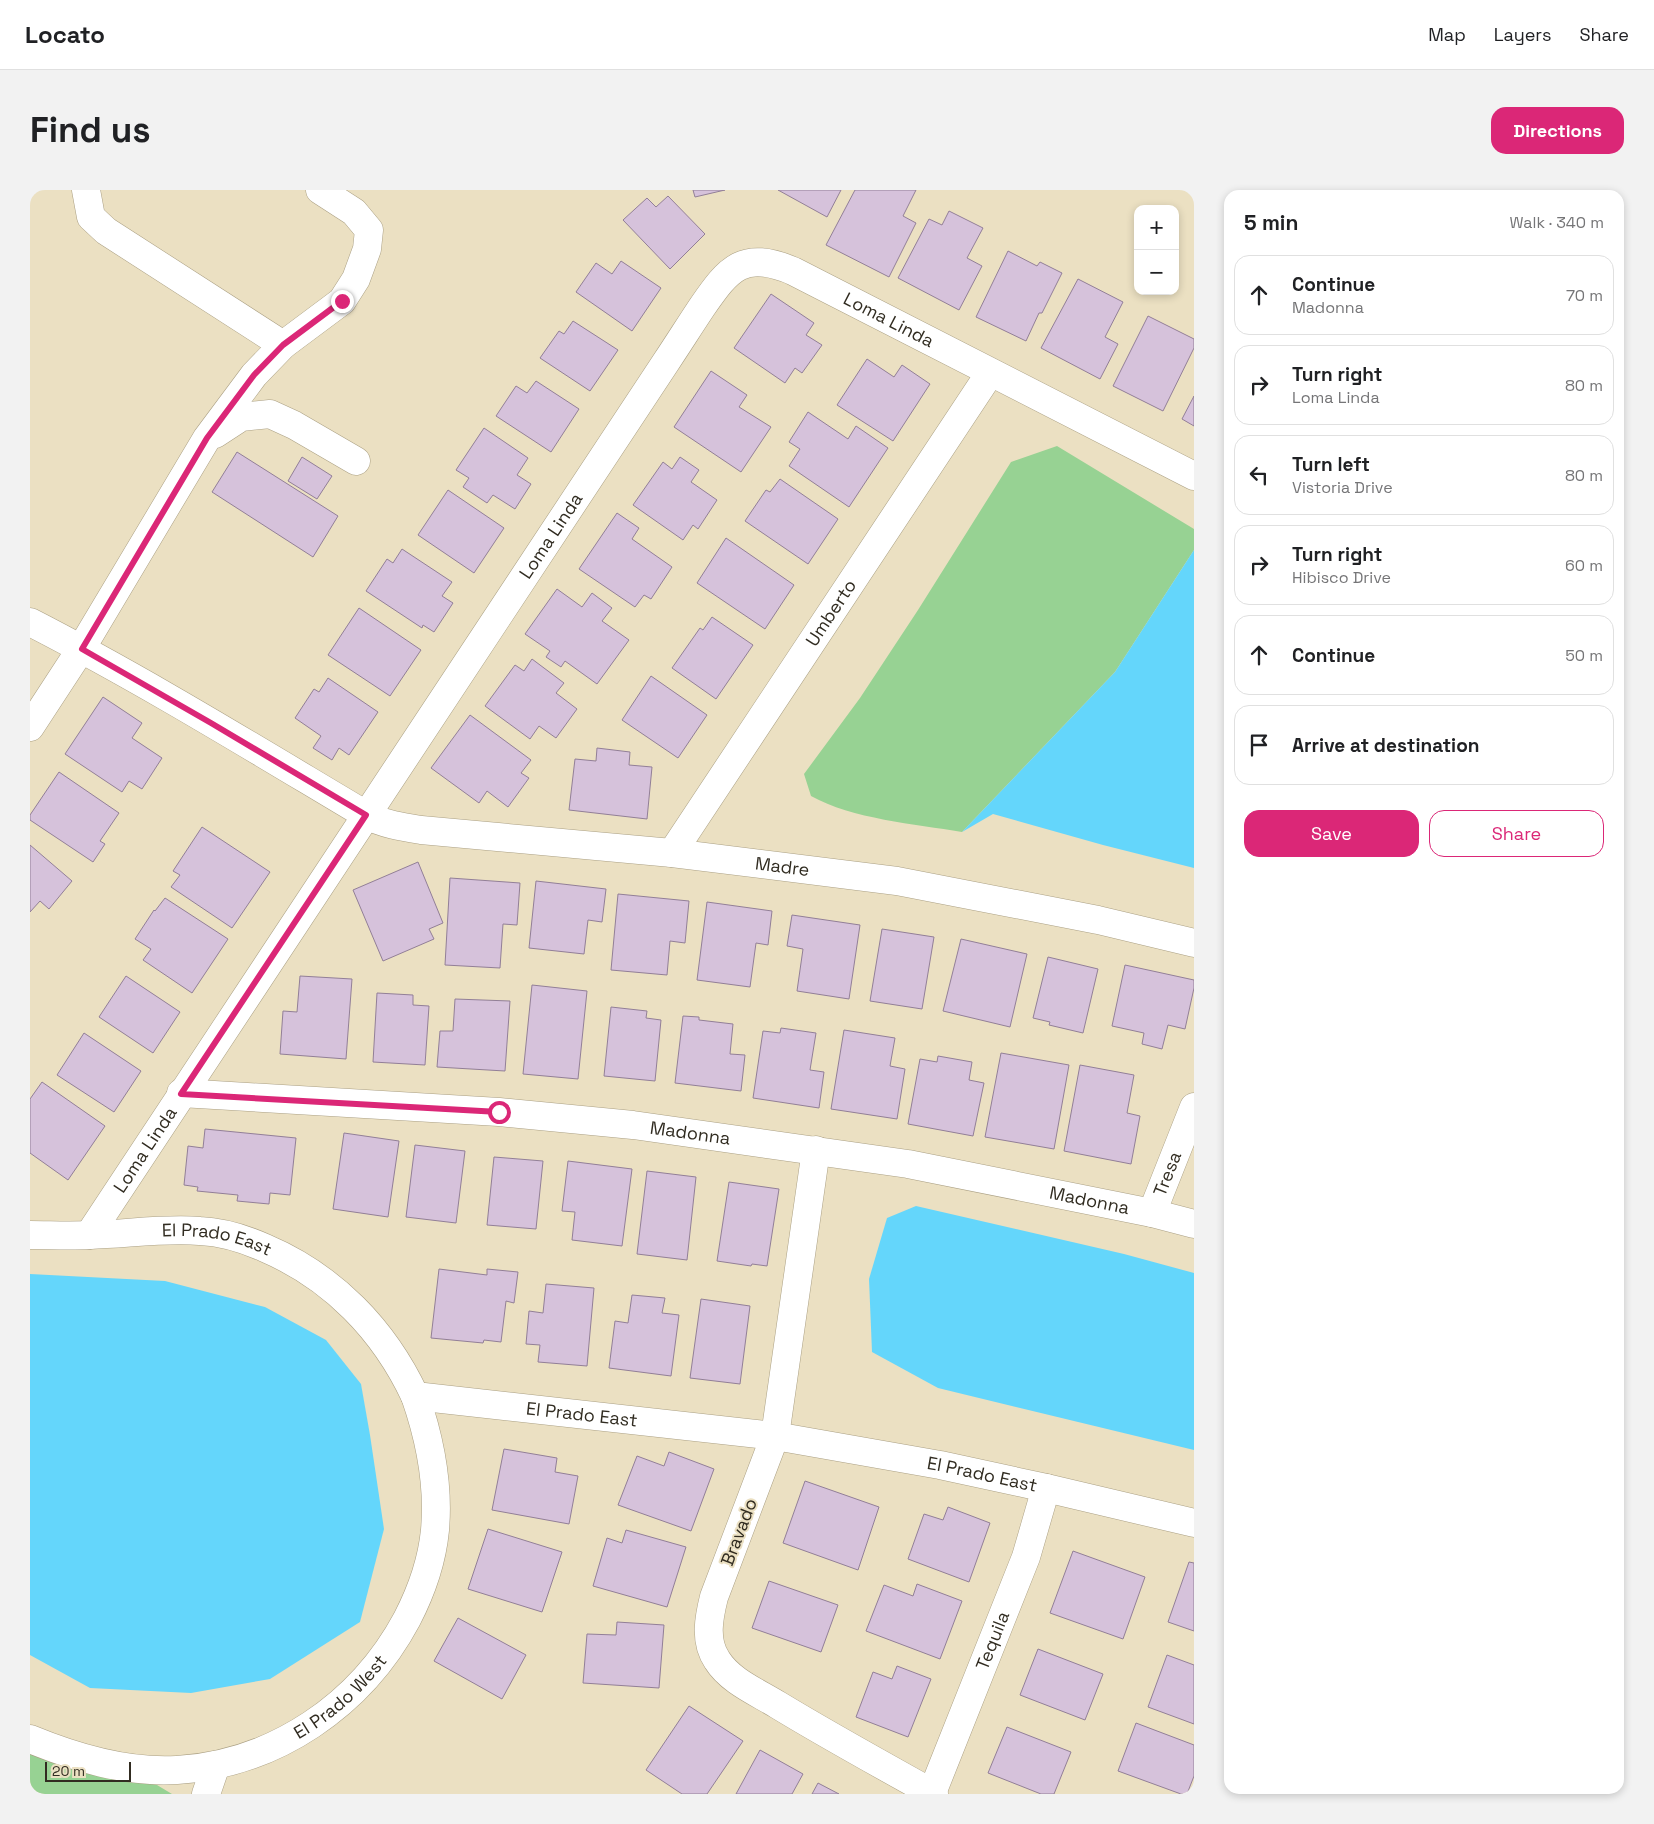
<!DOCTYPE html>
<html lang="en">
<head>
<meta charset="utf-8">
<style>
  :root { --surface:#fff; --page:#f2f2f2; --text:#202124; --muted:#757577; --line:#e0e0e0; --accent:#db2777 }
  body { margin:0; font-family:"Space Grotesk",sans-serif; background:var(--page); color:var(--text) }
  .controls { position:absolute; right:15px; top:15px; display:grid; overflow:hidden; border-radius:10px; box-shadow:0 2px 8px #0003 }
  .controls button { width:45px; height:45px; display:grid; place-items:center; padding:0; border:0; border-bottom:1px solid var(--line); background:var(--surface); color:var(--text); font:25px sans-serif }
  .scale { position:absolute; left:15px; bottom:12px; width:86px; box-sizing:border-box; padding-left:5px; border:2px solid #312c21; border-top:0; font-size:14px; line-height:18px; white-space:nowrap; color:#312c21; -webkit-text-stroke:4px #ebe0c2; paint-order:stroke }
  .stop { position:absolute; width:15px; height:15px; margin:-11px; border:4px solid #db2777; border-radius:50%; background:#fff }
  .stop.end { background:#db2777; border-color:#fff; box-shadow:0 1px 5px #0008 }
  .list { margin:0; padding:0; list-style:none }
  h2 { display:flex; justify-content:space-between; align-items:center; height:65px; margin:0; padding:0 20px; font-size:21px }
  h2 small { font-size:16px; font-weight:400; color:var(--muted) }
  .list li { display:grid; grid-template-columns:32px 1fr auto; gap:15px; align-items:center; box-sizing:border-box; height:80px; margin:0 10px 10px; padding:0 10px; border:1px solid var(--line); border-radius:15px }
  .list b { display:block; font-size:19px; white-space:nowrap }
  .list p { margin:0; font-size:16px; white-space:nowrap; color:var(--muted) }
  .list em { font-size:16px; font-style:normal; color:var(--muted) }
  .actions { display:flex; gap:10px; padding:15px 20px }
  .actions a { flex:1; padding:11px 0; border:1px solid var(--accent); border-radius:15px; text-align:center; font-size:18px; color:var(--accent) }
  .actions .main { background:var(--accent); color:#fff }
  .icon { flex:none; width:28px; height:28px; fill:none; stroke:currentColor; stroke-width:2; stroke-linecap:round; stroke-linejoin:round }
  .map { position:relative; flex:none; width:1164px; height:1604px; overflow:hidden; border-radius:15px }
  header { display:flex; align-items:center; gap:30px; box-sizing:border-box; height:70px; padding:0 25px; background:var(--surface); border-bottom:1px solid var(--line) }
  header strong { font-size:24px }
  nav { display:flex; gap:28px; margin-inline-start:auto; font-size:18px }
  .intro { display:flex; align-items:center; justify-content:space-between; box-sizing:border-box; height:120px; padding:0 30px }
  h1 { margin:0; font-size:35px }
  .button { padding:12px 22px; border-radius:15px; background:var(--accent); color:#fff; font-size:18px; font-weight:700 }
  main { display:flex; gap:30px; padding:0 30px }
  aside { flex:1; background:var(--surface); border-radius:15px; box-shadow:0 2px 8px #0003 }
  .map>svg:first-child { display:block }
  .green { fill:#97d293 }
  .water { fill:#64d6fb }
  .building { fill:#d6c2db; stroke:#927f97 }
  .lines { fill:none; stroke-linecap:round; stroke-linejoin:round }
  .minor-casing { stroke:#aba084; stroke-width:29 }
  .minor { stroke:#fff; stroke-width:28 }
  .route { stroke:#db2777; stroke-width:6 }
  .labels { text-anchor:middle; stroke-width:4; stroke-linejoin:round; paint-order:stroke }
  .street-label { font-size:18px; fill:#312c21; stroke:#ebe0c2 }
</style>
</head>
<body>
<header>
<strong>Locato</strong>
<nav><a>Map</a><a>Layers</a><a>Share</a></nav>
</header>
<div class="intro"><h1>Find us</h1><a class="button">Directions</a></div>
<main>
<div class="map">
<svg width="1164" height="1604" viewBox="0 0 1164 1604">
  <rect width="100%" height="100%" fill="#ebe0c2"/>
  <g class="green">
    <path d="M1027 256 1164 339V360L1085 482 932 642C885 634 822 629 781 606L774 584 830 508 888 420 981 272Z"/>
    <path d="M0 1559 72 1582 127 1595 142 1604H0Z"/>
  </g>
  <g class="water">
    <path d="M1164 360V678L1073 655 963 624 932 642 1085 482Z"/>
    <path d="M886 1016 1094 1064 1164 1083V1260L908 1198 842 1162 839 1089 857 1028Z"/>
    <path d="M0 1084 135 1091 235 1117 296 1150 331 1194 340 1245 354 1339 330 1432 240 1489 161 1503 60 1498 0 1465Z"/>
  </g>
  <g class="building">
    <path d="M663 0H695L665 7Z"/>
    <path d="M748 0H811L797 27Z"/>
    <path d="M825 0H886L873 26 886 33 859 87 796 55Z"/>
    <path d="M638 6 675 44 640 79 593 30 617 8 626 17Z"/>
    <path d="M919 21 953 38 937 68 952 76 929 120 868 88 899 29 912 35Z"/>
    <path d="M978 61 1007 76 1010 72 1032 83 1012 123H1009L996 151 946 127Z"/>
    <path d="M591 71 631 98 602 141 546 102 566 73 582 84Z"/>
    <path d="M1048 89 1093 112 1075 147 1088 154 1070 189 1011 158Z"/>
    <path d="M741 104 784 133 776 145 792 155 772 183 765 178 755 193 704 158Z"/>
    <path d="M1118 126 1164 149V158L1133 221 1083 196Z"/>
    <path d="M543 131 588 160 560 201 510 168 529 141 534 144Z"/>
    <path d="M837 169 864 187 872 175 900 194 863 251 807 215Z"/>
    <path d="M681 181 717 205 709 217 741 237 711 282 644 237Z"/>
    <path d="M506 191 549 219 521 262 466 226 486 196 497 203Z"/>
    <path d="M1164 206V236L1152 229Z"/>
    <path d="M778 222 818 249 826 236 858 258 819 317 759 276 770 259 759 252Z"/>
    <path d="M454 238 498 268 487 285 501 294 485 319 463 305 457 313 433 297 439 288 426 280Z"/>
    <path d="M207 262 308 326 283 367 182 302Z"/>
    <path d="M272 267 302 286 287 309 258 291Z"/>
    <path d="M650 267 669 280 661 292 687 310 668 339 663 335 653 350 603 315 633 272 642 279Z"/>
    <path d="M750 289 808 329 778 374 715 331 736 300 740 302Z"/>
    <path d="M418 300 474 338 444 383 388 345Z"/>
    <path d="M587 323 609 338 602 349 642 377 621 409 614 405 605 417 549 379Z"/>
    <path d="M696 348 764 395 735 439 667 393Z"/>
    <path d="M372 359 422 392 412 406 423 413 404 442 393 435 392 438 336 401 357 369 363 373Z"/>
    <path d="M527 399 552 417 562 403 582 418 572 431 599 450 567 494 535 471 531 477 516 467 520 461 495 444Z"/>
    <path d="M329 418 391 460 360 506 298 465Z"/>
    <path d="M682 427 723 455 686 509 642 478 670 438 673 440Z"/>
    <path d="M502 469 534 493 526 503 547 519 526 548 509 536 500 549 455 516 485 475 494 481Z"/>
    <path d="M621 486 677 525 648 568 592 530Z"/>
    <path d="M298 488 348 522 319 565 309 558 302 570 283 558 291 546 265 528 284 499 289 502Z"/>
    <path d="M73 507 112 533 102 548 132 568 112 599 99 591 92 602 35 564Z"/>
    <path d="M440 525 501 570 491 583 499 588 478 617 457 601 449 613 401 578Z"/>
    <path d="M567 558 600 562 599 575 622 577 617 629 539 620 545 569 566 571Z"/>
    <path d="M29 582 89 623 70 651 75 654 63 672 0 630V625Z"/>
    <path d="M172 637 240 682 202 738 141 697 150 685 143 681Z"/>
    <path d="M0 655 42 691 19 719 10 711 0 722Z"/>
    <path d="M388 672 413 733 399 739 404 749 353 771 323 700Z"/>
    <path d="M420 688 490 693 487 735 473 734 470 778 415 775Z"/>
    <path d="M506 691 576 699 572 732 558 730 554 764 499 758Z"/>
    <path d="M588 704 659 711 655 753 640 751 637 785 581 780Z"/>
    <path d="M135 708 198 749 162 803 113 770 121 759 105 749 124 720 125 721Z"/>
    <path d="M677 712 742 721 738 755 726 753 720 797 667 790Z"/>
    <path d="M762 725 830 735 819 809 767 801 773 759 757 756Z"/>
    <path d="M852 739 904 747 892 819 840 811Z"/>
    <path d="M931 749 997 764 980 837 913 821Z"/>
    <path d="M1018 767 1068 779 1053 843 1019 835 1020 832 1003 828Z"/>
    <path d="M1095 775 1164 790V798L1155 839 1138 835 1132 859 1112 854 1114 843 1082 836Z"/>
    <path d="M96 786 150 822 123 863 69 827Z"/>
    <path d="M270 786 322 789 316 869 250 864 253 821 267 822Z"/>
    <path d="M502 795 557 801 548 889 493 884Z"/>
    <path d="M347 803 383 805V815L399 816 395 875 343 872Z"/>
    <path d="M425 809 480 811 475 881 407 877 410 841H423Z"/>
    <path d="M581 817 617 821 616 828 631 830 625 891 574 886Z"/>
    <path d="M653 826 669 827V830L703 834 700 864 715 865 711 901 645 893Z"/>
    <path d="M751 838 786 843 780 880 794 882 789 918 723 908 733 841 750 843Z"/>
    <path d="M814 840 865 848 860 876 875 879 867 929 801 919Z"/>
    <path d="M54 843 111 881 84 922 27 885Z"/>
    <path d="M971 863 1039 875 1024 959 955 947Z"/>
    <path d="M908 866 942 872 939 890 954 893 943 946 878 934 890 869 907 872Z"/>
    <path d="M1050 875 1104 885 1097 923 1110 926 1101 974 1034 961Z"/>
    <path d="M12 892 75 936 38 990 0 963V909Z"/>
    <path d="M175 939 266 948 260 1005 240 1003 239 1014 207 1011 208 1005 167 1001 168 997 154 995 158 956 173 958Z"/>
    <path d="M314 943 369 951 358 1027 303 1019Z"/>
    <path d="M385 955 435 961 426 1033 376 1027Z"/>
    <path d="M464 967 513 971 506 1039 457 1035Z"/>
    <path d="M538 971 602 979 592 1056 542 1050 545 1022 532 1021Z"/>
    <path d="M617 981 666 987 657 1070 607 1064Z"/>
    <path d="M699 992 749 999 737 1076 722 1074 721 1076 687 1071Z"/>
    <path d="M409 1079 457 1085V1079L488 1082 484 1113 476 1111 471 1152 454 1150 453 1153 401 1148Z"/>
    <path d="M516 1094 564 1098 557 1176 508 1172 510 1155 496 1154 499 1121 513 1123Z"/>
    <path d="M602 1105 635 1108 632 1123 649 1125 641 1186 579 1178 585 1131 598 1133Z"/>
    <path d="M671 1109 720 1116 710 1194 660 1188Z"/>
    <path d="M474 1259 527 1268 525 1282 548 1286 539 1334 462 1320Z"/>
    <path d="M639 1262 684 1279 661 1341 588 1315 607 1266 634 1276Z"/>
    <path d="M775 1291 849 1317 828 1380 753 1353Z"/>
    <path d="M918 1317 960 1333 939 1392 878 1369 894 1324 913 1330Z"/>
    <path d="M458 1339 532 1362 512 1422 438 1399Z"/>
    <path d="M596 1340 656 1357 637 1417 563 1396 577 1348 592 1353Z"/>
    <path d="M1043 1361 1115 1387 1093 1449 1020 1423Z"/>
    <path d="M1159 1372 1164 1373V1441L1138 1432Z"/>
    <path d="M739 1391 808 1415 791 1462 722 1438Z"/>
    <path d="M887 1394 932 1411 910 1469 836 1441 854 1395 883 1406Z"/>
    <path d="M428 1428 496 1465 472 1509 404 1471Z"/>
    <path d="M587 1432 634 1435 629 1498 553 1493 557 1444 586 1445Z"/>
    <path d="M1008 1459 1073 1484 1055 1530 990 1505Z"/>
    <path d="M1137 1465 1164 1475V1534L1118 1517Z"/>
    <path d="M867 1476 901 1489 878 1547 826 1527 843 1482 862 1489Z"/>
    <path d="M659 1516 713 1551 677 1604H652L616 1580Z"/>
    <path d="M1106 1533 1164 1555V1586L1157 1604H1151L1088 1581Z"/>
    <path d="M977 1537 1041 1562 1024 1604H1011L958 1583Z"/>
    <path d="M730 1560 773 1584 762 1604H706Z"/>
    <path d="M788 1593 809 1604H782Z"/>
  </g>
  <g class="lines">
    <g class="minor-casing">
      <g id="minor">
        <path d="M56 0 61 27 76 41 253 155"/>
        <path d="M185 244 211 227 240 224 264 235 326 271"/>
        <path id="s1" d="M0 432C115 491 225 559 336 625 353 634 372 637 391 640L642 663 867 691 1068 730 1164 753"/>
        <path d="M0 537 51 459 177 248 224 185 253 155 312 111 326 89 337 59 339 40 324 22 290 0"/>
        <path id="s2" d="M642 663 960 183"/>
        <path id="s3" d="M151 903 469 922 603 935 878 974 1122 1023 1164 1034"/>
        <path d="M786 960 745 1246 684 1407C679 1427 674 1451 687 1470 700 1491 727 1502 748 1515 799 1546 852 1575 904 1604"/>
        <path id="s4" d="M1122 1023 1164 917"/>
        <path id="s5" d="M0 1045C20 1045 40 1046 60 1045 97 1044 134 1038 170 1041 193 1042 215 1049 235 1058 303 1087 354 1140 385 1206L745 1246 910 1275 1016 1298 1164 1333"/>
        <path id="s6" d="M59 1045 636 172C648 154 660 135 672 117 699 78 713 60 763 81L1164 286"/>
        <path id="s7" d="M0 1549C46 1568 96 1583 147 1580 245 1574 331 1515 377 1429 391 1402 402 1371 405 1340 409 1294 400 1249 385 1206"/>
        <path id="s8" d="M902 1603 996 1367 1016 1298"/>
        <path d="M176 1604 186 1575"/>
      </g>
    </g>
    <use href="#minor" class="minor"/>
  </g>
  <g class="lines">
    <path class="route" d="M312 111 253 155 224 185 177 248 52 459 181 533 336 625 151 904 469 922"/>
  </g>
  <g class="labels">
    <g class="street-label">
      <text dy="6" stroke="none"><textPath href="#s6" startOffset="1331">Loma Linda</textPath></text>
      <text dy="6" stroke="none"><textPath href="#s6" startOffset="838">Loma Linda</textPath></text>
      <text dy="6" stroke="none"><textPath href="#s2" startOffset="288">Umberto</textPath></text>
      <text dy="6" stroke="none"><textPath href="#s1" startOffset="808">Madre</textPath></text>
      <text dy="6" stroke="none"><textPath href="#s3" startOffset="511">Madonna</textPath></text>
      <text dy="6" stroke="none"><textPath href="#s6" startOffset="102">Loma Linda</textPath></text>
      <text dy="6" stroke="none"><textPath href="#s4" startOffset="42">Tresa</textPath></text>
      <text dy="6" stroke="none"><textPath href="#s3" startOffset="916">Madonna</textPath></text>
      <text dy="6" stroke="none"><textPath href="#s5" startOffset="188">El Prado East</textPath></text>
      <text dy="6" stroke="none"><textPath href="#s5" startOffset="621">El Prado East</textPath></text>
      <text dy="6" stroke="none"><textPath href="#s5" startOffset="1026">El Prado East</textPath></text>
      <text transform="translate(709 1342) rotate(-69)" y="6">Bravado</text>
      <text dy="6" stroke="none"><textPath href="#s8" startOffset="164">Tequila</textPath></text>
      <text dy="6" stroke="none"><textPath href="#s7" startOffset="335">El Prado West</textPath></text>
    </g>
  </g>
</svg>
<div class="controls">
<button>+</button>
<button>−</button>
</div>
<div class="scale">20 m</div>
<div class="stop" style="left:469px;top:922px"></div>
<div class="stop end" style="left:312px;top:111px"></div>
</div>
<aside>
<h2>5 min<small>Walk · 340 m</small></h2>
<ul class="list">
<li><svg class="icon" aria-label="ahead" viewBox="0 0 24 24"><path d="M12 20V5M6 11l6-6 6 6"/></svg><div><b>Continue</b><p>Madonna</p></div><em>70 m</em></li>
<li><svg class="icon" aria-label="right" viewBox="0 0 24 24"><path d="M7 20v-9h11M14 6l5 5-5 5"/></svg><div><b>Turn right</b><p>Loma Linda</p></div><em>80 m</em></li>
<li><svg class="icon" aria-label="left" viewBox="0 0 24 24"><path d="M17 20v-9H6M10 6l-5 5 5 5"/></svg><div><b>Turn left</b><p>Vistoria Drive</p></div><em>80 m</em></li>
<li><svg class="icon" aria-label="right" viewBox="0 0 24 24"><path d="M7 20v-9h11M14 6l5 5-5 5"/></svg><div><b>Turn right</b><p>Hibisco Drive</p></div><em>60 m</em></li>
<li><svg class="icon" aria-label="ahead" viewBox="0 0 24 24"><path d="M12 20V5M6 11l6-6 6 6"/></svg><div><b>Continue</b></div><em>50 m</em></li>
<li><svg class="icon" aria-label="arrive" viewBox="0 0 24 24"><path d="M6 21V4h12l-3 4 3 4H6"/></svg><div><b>Arrive at destination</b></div></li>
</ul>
<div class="actions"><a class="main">Save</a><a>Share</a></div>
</aside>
</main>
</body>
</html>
